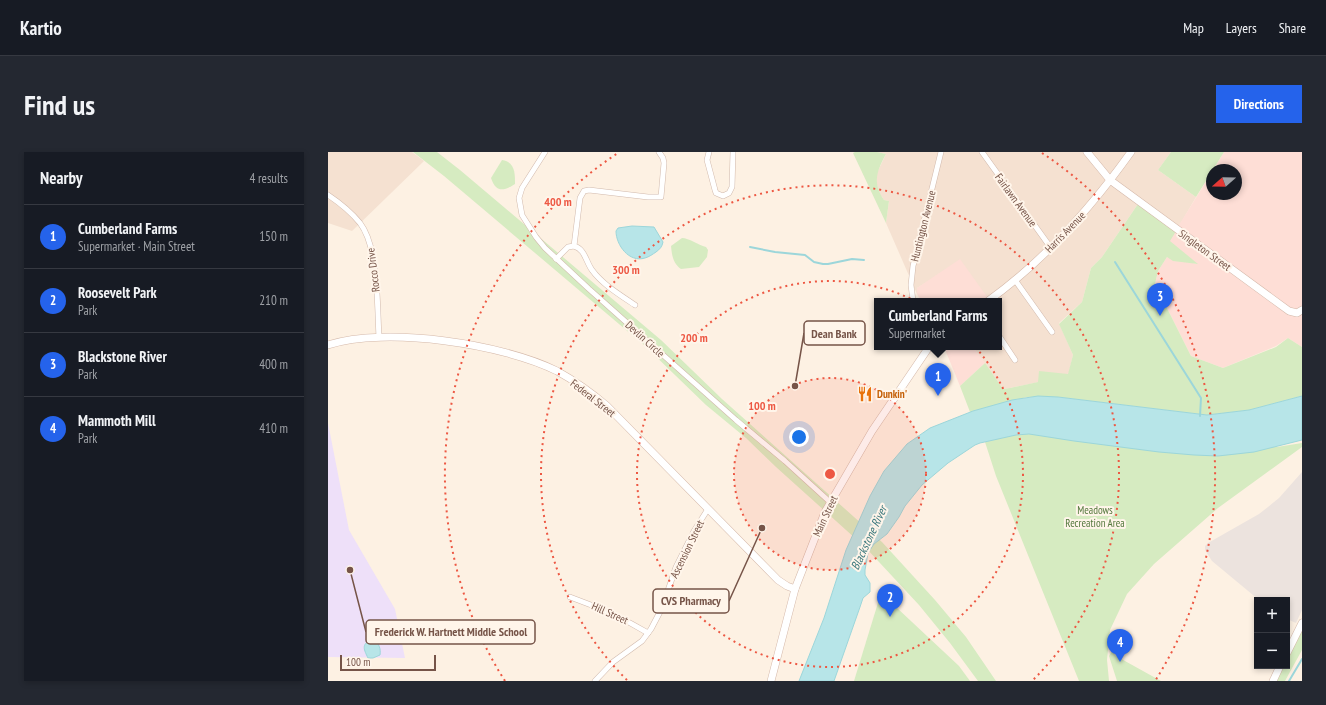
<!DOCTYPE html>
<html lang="en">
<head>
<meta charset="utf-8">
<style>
  :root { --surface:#171b24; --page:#242831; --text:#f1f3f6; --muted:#9ea1a6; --line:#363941; --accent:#2563eb }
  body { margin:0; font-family:"PT Sans Narrow",sans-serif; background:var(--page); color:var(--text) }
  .controls { position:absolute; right:12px; bottom:12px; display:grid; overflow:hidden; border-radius:0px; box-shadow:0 2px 6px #0003 }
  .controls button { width:36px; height:36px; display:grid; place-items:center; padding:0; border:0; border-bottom:1px solid var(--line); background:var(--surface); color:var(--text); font:20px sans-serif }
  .compass { position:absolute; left:878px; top:12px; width:36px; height:36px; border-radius:50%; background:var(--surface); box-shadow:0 2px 6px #0003; rotate:250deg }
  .scale { position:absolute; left:12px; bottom:10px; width:96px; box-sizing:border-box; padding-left:4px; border:2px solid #765448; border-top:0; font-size:11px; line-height:14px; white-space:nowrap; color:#765448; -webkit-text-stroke:3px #fff5ea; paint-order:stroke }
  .you { position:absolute; left:471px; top:285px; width:14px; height:14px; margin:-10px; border:3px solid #fff; border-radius:50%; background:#1a73e8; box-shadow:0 0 0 6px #1a73e833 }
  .badge { display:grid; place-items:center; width:26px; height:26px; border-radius:50%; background:var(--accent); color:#fff; font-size:13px; font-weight:700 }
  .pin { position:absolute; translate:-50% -33px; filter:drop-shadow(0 1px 2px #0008) }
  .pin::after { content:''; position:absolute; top:21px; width:14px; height:12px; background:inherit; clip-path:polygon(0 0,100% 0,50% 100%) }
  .popup { position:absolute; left:546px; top:146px; width:128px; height:52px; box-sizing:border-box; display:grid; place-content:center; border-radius:0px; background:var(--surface); filter:drop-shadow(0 1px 3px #0005); font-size:13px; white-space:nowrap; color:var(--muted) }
  .popup b { font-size:15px; color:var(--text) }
  .popup::after { content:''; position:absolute; left:50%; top:100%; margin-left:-8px; border:8px solid transparent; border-top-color:var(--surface) }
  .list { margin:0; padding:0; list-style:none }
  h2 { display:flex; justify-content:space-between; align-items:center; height:52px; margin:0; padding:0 16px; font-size:17px }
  h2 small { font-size:13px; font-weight:400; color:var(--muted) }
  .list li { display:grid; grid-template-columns:26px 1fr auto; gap:12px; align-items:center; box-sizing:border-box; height:64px; padding:0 16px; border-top:1px solid var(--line) }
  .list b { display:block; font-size:15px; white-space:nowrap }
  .list p { margin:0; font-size:13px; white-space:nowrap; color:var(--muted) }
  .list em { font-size:13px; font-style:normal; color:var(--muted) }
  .map { position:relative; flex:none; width:974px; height:529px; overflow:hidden; border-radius:0px }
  header { display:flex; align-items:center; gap:24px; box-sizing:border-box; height:56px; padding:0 20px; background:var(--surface); border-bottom:1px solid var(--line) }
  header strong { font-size:19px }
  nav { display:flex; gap:22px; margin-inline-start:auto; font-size:14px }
  .intro { display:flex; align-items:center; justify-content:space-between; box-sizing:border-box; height:96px; padding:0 24px }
  h1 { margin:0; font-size:28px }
  .button { padding:10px 18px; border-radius:0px; background:var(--accent); color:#fff; font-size:14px; font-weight:700 }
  main { display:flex; gap:24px; padding:0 24px }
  aside { flex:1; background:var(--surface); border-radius:0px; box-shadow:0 2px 6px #0003 }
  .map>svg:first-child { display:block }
  .residential { fill:#f5e1d1 }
  .commercial { fill:#feded6 }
  .industrial { fill:#ece3de }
  .education { fill:#eee0f9 }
  .green { fill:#d6ebc1 }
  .water { fill:#b7e5e8; stroke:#9cd6da }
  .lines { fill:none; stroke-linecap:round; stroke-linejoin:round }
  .stream { stroke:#9cd6da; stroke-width:2 }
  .street-casing { stroke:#d1b9ac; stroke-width:6 }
  .secondary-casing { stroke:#d4b8a9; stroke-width:8 }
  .street { stroke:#fff; stroke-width:5 }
  .secondary { stroke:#fff; stroke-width:7 }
  .ring { fill:none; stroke:#ed5843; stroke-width:2; stroke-dasharray:2 4 }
  .labels { text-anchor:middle; stroke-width:4; stroke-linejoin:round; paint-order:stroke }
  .street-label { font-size:11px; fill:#765448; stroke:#fff5ea }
  .food-label { font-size:11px; font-weight:bold; fill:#c56008; stroke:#fff5ea; text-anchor:start }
  .park-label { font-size:11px; fill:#53773c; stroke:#fff5ea }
  .water-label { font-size:12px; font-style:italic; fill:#3b787d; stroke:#fff5ea }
  .centre { fill:#ed5843; stroke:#fff5ea; stroke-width:2 }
  .ring-label { font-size:12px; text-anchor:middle; font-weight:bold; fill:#ed5843; stroke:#fff5ea; stroke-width:4; stroke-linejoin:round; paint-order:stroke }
  .leader { fill:none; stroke:#765448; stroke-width:1.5 }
  .callout-dot { fill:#765448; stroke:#fff5ea; stroke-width:1.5 }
  .callout { fill:#fff5ea; stroke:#765448; stroke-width:1.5 }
  .callout-label { font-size:12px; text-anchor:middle; font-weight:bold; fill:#765448 }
</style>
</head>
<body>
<header>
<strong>Kartio</strong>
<nav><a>Map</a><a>Layers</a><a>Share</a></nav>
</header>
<div class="intro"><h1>Find us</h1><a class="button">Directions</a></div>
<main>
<aside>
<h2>Nearby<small>4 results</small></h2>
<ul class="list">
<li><span class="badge">1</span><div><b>Cumberland Farms</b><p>Supermarket · Main Street</p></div><em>150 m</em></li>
<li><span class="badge">2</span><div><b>Roosevelt Park</b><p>Park</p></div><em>210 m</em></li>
<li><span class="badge">3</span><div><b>Blackstone River</b><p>Park</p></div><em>400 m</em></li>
<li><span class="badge">4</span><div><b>Mammoth Mill</b><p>Park</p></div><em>410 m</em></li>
</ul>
</aside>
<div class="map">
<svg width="974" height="529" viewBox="0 0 974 529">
  <rect width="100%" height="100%" fill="#fdf1e3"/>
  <g class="residential">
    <path d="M0 0H84L96 9 24 79 0 71Z"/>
    <path d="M549 0H843L830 18 868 45 850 76 812 49 774 105 763 116 754 150 731 171 745 203 740 224 682 236 675 237 645 195H671V149H661L607 125 589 136V142L558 71 561 49 556 48 552 42 549 33 548 23 558 2Z"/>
  </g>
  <g class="commercial">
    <path d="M896 0H974V195L960 186 948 194 895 216 863 204 827 132 830 119 839 105 869 112 841 89 884 20V42H908V18H885Z"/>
    <path d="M632 107 662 149H593L589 142V136Z"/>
    <path d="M616 195H645L657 211 632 234Z"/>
  </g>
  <path class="industrial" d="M974 320V458L968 471 959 467V448H931L884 409 877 398V394L880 391 931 362 940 355 951 346Z"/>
  <path class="education" d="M0 271 21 378 67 457 77 506 0 505Z"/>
  <g class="green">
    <path d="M85 0H109L132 18 333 188 394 247 554 390 607 448 638 485 668 529H650L622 491 591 453 538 396 448 315 418 286 378 253 317 194 116 24Z"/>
    <path d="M527 0H549L558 2C549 19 544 30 556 48L561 49 558 71 525 1Z"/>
    <path d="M843 0H896L868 45 830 18Z"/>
    <path d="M174 8C187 10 187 21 187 32 176 39 168 41 163 26Z"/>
    <path d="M812 49 850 76 842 89 870 112 845 109 839 105 830 119 827 132 863 204 895 216 948 195 960 186 974 195V244L922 258 879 263 730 245H699L642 260 632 234 657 211 675 237 682 236 710 230 711 219 740 222 745 203 731 172 754 150 763 116 774 105Z"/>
    <path d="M354 86C361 86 370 93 378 95L380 98 379 105 371 115 353 117C345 111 344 104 343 94Z"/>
    <path d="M703 281 949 295 974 291V295L890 356 826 412 799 442 782 478 779 508 781 529H751L668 324 657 290 683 283Z"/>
    <path d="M553 441 631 514 642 529H526Z"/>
    <path d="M974 474V498L957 529H947L954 514H959V505Z"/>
    <path d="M784 499 788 504 833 529H789L781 504Z"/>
  </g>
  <g class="water">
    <path d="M304 74 326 75 335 90C334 95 332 97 328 100 325 102 321 105 317 106 301 111 288 93 288 79L290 76Z"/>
    <path d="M710 244 730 245 879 263 921 258 974 244V288L926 300 890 304 866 303 831 300 746 289 701 282 688 283 652 291 647 293 620 311 594 333 577 354 571 365 559 382 546 392 540 401 537 418V423L542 431V440L535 446 532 455 506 529H471L496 466 518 398 542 344 556 319 579 292 602 276 645 259 684 248Z"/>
    <path d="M43 488H46C51 491 53 497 52 503L45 506H40C36 498 33 492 43 488Z"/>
  </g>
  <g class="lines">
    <g class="stream">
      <path d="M422 95 447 100 477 103 486 110 495 112H500L524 107 536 108"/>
      <path d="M787 110 873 246 872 264"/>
      <path d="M961 529 974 507"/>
    </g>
    <g class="street-casing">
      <g id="street">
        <path d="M217 0 194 36 191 46 194 63 208 85 217 96 261 137 408 268 457 309 502 350"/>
        <path d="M381 0 379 8 387 38 388 41 395 44 401 41 404 35 405 0"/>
        <path d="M654 0 723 96"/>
        <path d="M0 43C12 51 23 60 32 71 51 96 49 154 51 185"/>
        <path d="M228 107 240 95 246 94"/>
        <path d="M687 128 724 180"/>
        <path d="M585 149 583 133 585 114 613 0"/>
        <path d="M307 153C292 143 274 132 264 118 258 110 257 97 246 94L252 46 256 39 261 38 320 45H333L336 11 335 6 331 0"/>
        <path d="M671 184 687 208"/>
        <path d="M242 445C270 455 295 466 320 481"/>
        <path d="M267 529 285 510 314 489 323 477 334 456 348 415 366 379 380 357"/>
      </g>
    </g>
    <g class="secondary-casing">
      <g id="secondary">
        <path d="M759 0 782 28 961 159 969 161 974 158"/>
        <path d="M660 149C717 108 763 56 803 0"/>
        <path d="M0 193C58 174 175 192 229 219 247 229 264 241 279 254L450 428 459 434 467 437"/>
        <path d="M959 501 974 471"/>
        <path d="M443 529 467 437 497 360 544 279 601 195"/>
        <path d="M945 529 952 514"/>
      </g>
    </g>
    <use href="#street" class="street"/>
    <use href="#secondary" class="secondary"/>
  </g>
  <circle cx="502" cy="322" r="96" fill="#ed5843" fill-opacity=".12"/>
  <g class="ring">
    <circle cx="502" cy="322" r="96"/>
    <circle cx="502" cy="322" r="193"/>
    <path d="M299 528A289 289 0 1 1 705 528"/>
    <path d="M177 529A385 385 0 0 1 290 1M714 1A385 385 0 0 1 827 529"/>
  </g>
  <defs>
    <g id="restaurant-bare" transform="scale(1.2)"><path d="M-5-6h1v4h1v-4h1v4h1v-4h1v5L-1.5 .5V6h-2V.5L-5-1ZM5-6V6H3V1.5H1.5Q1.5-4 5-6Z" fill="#e8710a" stroke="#fff5ea" stroke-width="2.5" paint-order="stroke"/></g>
  </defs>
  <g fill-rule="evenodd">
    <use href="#restaurant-bare" x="537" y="242"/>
  </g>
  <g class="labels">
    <g class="street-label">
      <text transform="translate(688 48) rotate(54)" y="4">Fairlawn Avenue</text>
      <text transform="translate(595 74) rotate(-76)" y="4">Huntington Avenue</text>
      <text transform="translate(737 80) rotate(-46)" y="4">Harris Avenue</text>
      <text transform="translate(877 98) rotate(36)" y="4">Singleton Street</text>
      <text transform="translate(45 118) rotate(-97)" y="4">Rocco Drive</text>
      <text transform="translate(317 187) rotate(42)" y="4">Devlin Circle</text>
      <text transform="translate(265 246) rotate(38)" y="4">Federal Street</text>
      <text transform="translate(497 364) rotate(-65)" y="4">Main Street</text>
      <text transform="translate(359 397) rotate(-64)" y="4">Ascension Street</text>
      <text transform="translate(282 461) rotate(24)" y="4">Hill Street</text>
    </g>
    <g class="food-label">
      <text x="549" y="246">Dunkin'</text>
    </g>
    <g class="park-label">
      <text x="767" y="362">Meadows<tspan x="767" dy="13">Recreation Area</tspan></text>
    </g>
    <g class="water-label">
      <text transform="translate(541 386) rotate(-65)" y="4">Blackstone River</text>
    </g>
  </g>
  <circle cx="502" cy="322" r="6" class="centre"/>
  <g class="ring-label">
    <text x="230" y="54">400 m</text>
    <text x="298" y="122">300 m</text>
    <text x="366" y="190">200 m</text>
    <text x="434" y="258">100 m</text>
  </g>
  <path class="leader" d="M467 234L476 181M434 376L401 449M22 418L38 480"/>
  <g class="callout-dot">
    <circle cx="467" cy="234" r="4"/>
    <circle cx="434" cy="376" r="4"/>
    <circle cx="22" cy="418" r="4"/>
  </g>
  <g class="callout">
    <rect x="476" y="169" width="61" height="24" rx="4"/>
    <rect x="325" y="437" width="76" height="24" rx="4"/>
    <rect x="38" y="468" width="169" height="24" rx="4"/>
  </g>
  <g class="callout-label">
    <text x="506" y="186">Dean Bank</text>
    <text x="363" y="453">CVS Pharmacy</text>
    <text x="123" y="484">Frederick W. Hartnett Middle School</text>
  </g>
</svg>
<div class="controls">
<button>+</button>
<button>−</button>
</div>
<svg class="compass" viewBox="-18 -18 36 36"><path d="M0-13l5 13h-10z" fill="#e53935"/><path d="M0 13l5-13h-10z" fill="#9ea1a6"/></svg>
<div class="scale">100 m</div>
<div class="you"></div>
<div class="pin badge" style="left:610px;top:244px">1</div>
<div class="popup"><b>Cumberland Farms</b>Supermarket</div>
<div class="pin badge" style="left:562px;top:465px">2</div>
<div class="pin badge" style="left:832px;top:164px">3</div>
<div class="pin badge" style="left:792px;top:510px">4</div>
</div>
</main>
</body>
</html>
